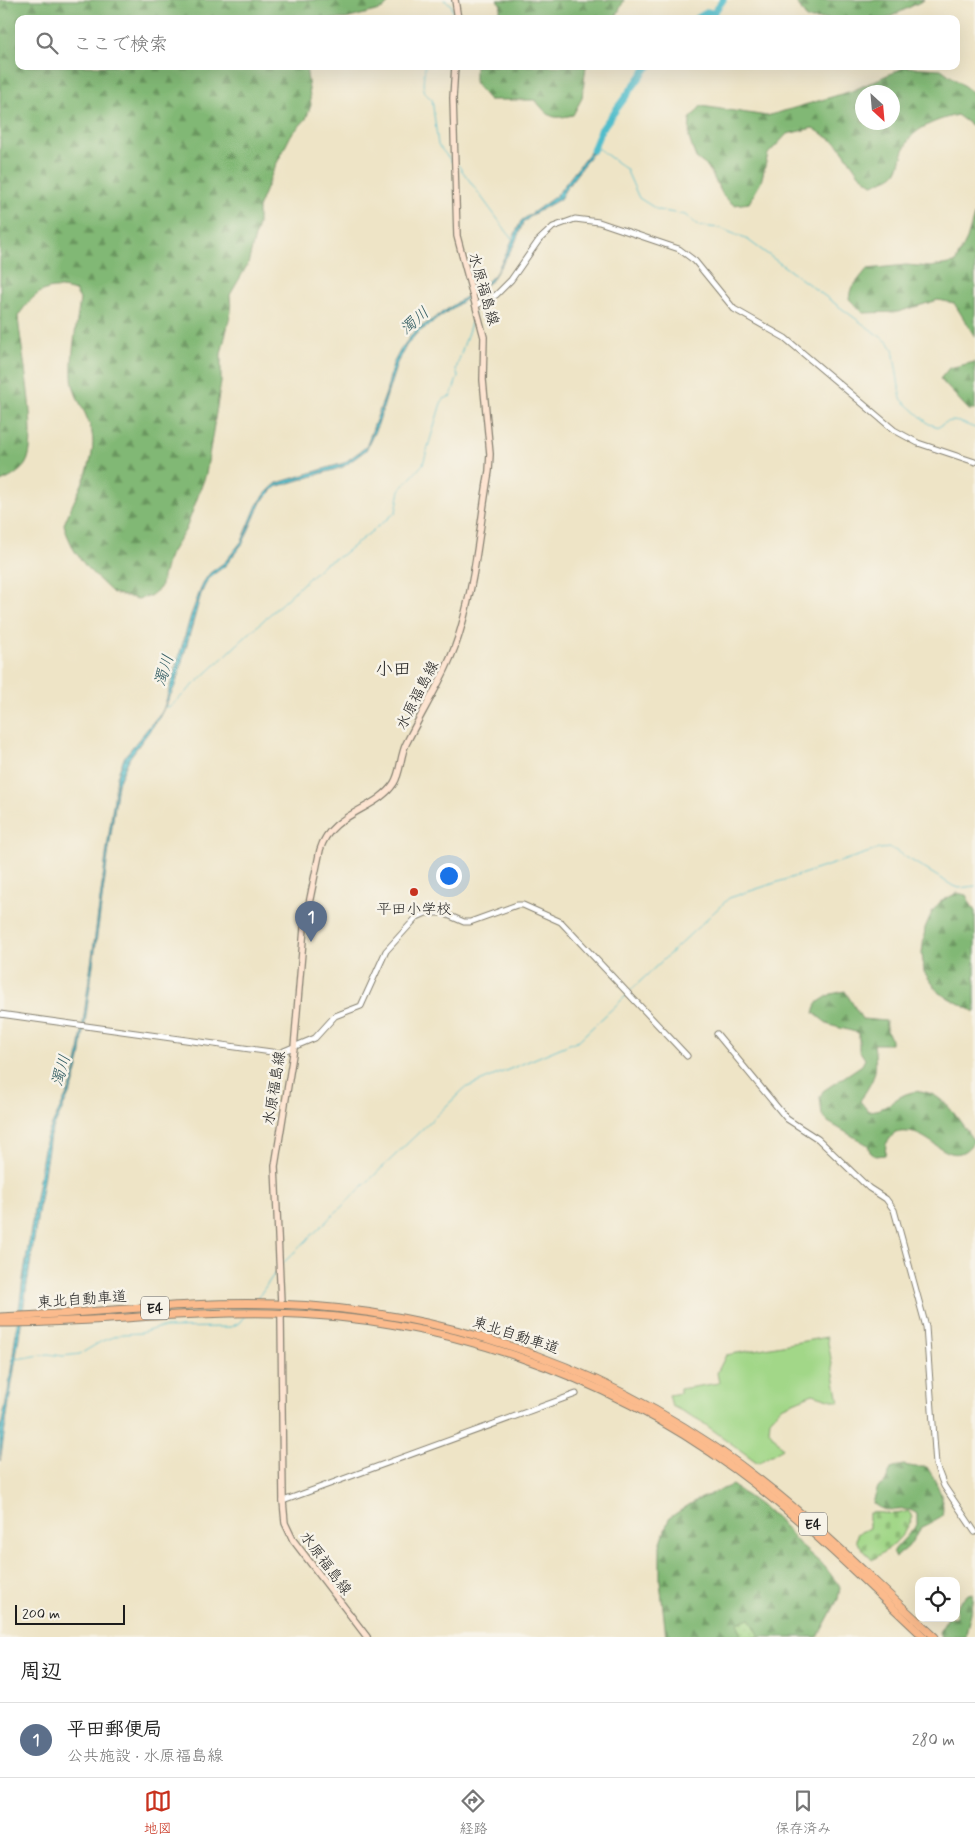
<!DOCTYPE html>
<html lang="ja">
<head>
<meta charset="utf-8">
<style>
  :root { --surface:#fff; --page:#f6f6f6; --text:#222; --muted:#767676; --line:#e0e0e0; --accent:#c8321e }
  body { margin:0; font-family:Mynerve,"Klee One",sans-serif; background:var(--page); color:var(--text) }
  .controls { position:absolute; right:15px; bottom:15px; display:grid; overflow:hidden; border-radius:10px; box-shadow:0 5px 20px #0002 }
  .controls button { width:45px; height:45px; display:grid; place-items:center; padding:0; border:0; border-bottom:1px solid var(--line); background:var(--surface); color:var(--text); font:25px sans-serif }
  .compass { position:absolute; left:855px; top:85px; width:45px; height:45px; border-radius:50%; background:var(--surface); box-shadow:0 5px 20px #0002; rotate:154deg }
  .scale { position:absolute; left:15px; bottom:12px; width:110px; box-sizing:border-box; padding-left:5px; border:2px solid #1c1c1c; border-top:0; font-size:14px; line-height:18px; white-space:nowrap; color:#1c1c1c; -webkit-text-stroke:4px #f7f3e8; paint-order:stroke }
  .you { position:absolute; left:448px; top:875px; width:18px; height:18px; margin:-12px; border:4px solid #fff; border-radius:50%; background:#1a73e8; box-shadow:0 0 0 8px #1a73e833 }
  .badge { display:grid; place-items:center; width:32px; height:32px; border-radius:50%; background:var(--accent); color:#fff; font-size:16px; font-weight:700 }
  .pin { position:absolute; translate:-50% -41px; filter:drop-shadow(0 1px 2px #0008) }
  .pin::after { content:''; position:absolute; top:26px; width:18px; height:15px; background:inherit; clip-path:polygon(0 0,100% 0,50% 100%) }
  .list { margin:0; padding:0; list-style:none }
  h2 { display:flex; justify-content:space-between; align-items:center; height:65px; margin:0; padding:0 20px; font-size:21px }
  h2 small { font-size:16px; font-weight:400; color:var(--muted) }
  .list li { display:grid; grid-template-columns:32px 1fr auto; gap:15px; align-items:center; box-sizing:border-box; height:75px; padding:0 20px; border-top:1px solid var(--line) }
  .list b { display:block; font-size:19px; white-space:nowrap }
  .list p { margin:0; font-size:16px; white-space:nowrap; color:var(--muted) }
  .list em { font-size:16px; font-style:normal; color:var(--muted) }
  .icon { flex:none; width:28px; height:28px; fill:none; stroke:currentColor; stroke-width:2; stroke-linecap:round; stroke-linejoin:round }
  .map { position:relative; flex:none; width:975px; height:1637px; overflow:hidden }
  .search { position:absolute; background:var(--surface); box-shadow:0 5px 20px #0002; left:15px; right:15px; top:15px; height:55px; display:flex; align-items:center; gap:12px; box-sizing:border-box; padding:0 18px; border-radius:10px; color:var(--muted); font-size:19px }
  .sheet { height:140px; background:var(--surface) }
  nav { display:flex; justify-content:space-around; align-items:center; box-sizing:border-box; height:70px; border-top:1px solid var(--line); background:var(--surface); font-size:14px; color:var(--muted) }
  nav a { display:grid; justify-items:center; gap:2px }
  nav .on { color:var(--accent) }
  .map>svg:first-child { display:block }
  .grass { fill:#a2d788; stroke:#5f7a52 }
  .forest { fill:url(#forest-firs); stroke:#4e6a48; fill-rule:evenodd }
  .cemetery { fill:url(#cemetery-stones); stroke:#5f7a52 }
  .park { fill:url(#park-dots); stroke:#5f7a52 }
  .water { fill:url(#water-rules); stroke:#366c74 }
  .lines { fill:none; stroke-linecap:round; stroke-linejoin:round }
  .stream { stroke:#51bdcb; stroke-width:1 }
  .river { stroke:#51bdcb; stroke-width:7 }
  .tertiary-casing { stroke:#858071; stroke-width:7 }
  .secondary-casing { stroke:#858071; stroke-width:8 }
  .motorway-casing { stroke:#858071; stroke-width:9 }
  .tertiary { stroke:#fff; stroke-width:5 }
  .secondary { stroke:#fde4d1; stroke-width:5.5 }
  .motorway { stroke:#fbbb8d; stroke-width:7 }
  .poi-dot { fill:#c8321e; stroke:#f7f3e8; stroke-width:2 }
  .labels { text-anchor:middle; stroke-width:5; stroke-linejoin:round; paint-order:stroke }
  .shield { fill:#f7f3e8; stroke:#5e5c59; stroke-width:1 }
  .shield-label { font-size:14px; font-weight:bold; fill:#1c1c1c }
  .street-label { font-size:15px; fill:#1c1c1c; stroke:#f7f3e8 }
  .poi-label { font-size:15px; fill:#1c1c1c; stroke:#f7f3e8 }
  .water-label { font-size:16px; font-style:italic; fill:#315c62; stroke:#f7f3e8 }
  .quarter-label { font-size:18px; fill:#1c1c1c; stroke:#f7f3e8 }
</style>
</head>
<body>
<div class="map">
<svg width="975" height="1637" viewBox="0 0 975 1637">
  <defs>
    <pattern id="forest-firs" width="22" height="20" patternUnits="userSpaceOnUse" patternTransform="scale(1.25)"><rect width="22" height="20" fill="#81b874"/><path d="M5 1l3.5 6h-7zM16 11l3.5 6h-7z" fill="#69955e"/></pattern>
    <pattern id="cemetery-stones" width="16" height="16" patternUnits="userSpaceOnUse" patternTransform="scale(1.25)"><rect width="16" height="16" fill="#a2d788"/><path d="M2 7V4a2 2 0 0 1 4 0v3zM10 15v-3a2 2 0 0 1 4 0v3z" fill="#8bb875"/></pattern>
    <pattern id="park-dots" width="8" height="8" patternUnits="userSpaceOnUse" patternTransform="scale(1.25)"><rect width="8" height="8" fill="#a2d788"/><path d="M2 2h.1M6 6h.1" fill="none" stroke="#8bb875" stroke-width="1.8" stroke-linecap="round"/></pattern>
    <pattern id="water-rules" width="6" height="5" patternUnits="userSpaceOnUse" patternTransform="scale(1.25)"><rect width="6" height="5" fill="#51bdcb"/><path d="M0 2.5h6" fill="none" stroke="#4299a4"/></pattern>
  </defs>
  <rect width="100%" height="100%" fill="#f7f3e8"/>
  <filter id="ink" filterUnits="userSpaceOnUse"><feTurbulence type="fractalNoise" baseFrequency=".02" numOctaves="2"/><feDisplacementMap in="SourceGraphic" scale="10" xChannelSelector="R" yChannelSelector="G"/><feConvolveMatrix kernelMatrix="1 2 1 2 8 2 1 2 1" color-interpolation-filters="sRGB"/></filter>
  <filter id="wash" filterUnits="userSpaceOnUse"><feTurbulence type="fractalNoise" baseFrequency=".0096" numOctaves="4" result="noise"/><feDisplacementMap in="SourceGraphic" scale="20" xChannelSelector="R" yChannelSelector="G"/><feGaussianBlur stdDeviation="1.12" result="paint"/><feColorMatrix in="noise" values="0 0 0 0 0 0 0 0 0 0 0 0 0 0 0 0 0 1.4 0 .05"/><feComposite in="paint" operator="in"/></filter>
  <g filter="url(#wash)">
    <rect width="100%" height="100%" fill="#eee4c6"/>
    <path class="grass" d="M827 1337 839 1402 813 1394 781 1407 770 1419 769 1431 783 1448 758 1463 699 1420 672 1406 669 1395 680 1393V1389L719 1383 717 1373 726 1355Z"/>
    <g class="forest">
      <path d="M0 0H391L383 9 346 19H19V66H306L311 105 306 119 291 135 274 169 258 208V224L248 264 230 295 231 312 221 354V382L206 474 186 529 168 558 160 588 150 596 138 599 113 593 87 568 74 550 66 532 64 524 67 517C78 490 101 455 90 426 85 409 72 394 72 376 71 350 77 325 80 299L75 291C47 282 34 293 18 316 20 347 41 443 25 465 19 473 9 479 0 482Z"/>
      <path d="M497 0H624L615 19H498L501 5Z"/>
      <path d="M795 0H924L886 19H807Z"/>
      <path d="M475 66H586L582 98 573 115C550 120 550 117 535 100H489L475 84Z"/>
      <path d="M905 67 941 69 975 94V128L957 115C940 119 915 127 907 143 895 169 906 175 872 184L859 174 838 144 813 128 787 134 768 154 761 182 749 203 734 205 724 197 708 167 696 158 693 150 689 138 690 119 701 106 767 116 852 91ZM862 92H892V122H862Z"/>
      <path d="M975 212V337L954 303 938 300 898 312 863 313 849 299 851 289 867 269 906 265 931 267 955 263 967 239Z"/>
      <path d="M975 362V410H969L940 379 949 368Z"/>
      <path d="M957 893 966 895 975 912V1012L939 993 924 972 922 954 925 928 932 912 940 902Z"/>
      <path d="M845 991 862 1019 886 1021C884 1031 892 1035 891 1044H874C878 1075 875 1076 860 1101L868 1111C890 1109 889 1101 906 1094 939 1081 957 1119 974 1141 954 1171 936 1139 914 1133 908 1131 901 1132 895 1132L886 1144 885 1155 876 1156 870 1152 868 1145 828 1122 822 1115 820 1097 823 1091 862 1065 865 1059 859 1050V1033L829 1025 814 1013 817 1003 831 994Z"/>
      <path d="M903 1465 915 1467H927C936 1482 946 1498 942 1516L921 1528 908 1547 895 1558 893 1554 895 1549 917 1525V1514C904 1503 889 1518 873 1503L878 1487 885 1483 891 1469Z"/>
      <path d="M732 1485 776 1517 801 1546 825 1567 838 1584 840 1588 838 1599 818 1637H666L660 1581V1545L669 1518 695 1501Z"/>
      <path d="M973 1593C975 1605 967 1623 966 1637H941L939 1632 948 1618H956V1607L968 1594Z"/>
    </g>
    <path class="cemetery" d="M908 1511 913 1517C903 1538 891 1548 872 1560L856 1541 857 1534 869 1528V1513C884 1511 894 1517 908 1511Z"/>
    <path class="park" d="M750 1618 760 1637H741L738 1623Z"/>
    <path class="water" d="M598 142 596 148 565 190 560 199 532 215 523 223 514 245 491 281 416 334 406 346 397 363 378 424 366 450 343 467 276 487 261 502 243 543 225 566 211 576 206 583 201 594 175 686 159 718 130 757 118 783 80 1059 73 1086 50 1135 0 1461V1431L8 1393 23 1279 45 1142 49 1131 72 1084 78 1059 117 776 125 756 163 710 166 701 191 615 203 583 210 573 225 562 242 541 257 505 267 492 277 483 344 463 366 447 386 393 393 364 401 349 414 332 486 283 495 274 506 254 521 221 556 196Z"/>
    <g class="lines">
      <g class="stream">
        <path d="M444 0 451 4 454 19"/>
        <path d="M425 66C424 79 419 92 432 99L438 145 452 162"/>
        <path d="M596 147 626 169 639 198 658 210 685 215 699 226 720 228 748 240 889 343 893 349 901 399 929 424 939 427C951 416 961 423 975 428"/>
        <path d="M458 165 513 240"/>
        <path d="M166 707H170L324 564 342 555 396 512 400 490 423 464 441 403 444 399 451 396 458 376 456 369 474 314 466 299"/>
        <path d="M630 991 729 898 879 849 891 848 953 886 959 888 975 886"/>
        <path d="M281 1265 465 1088 579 1040 628 994"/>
        <path d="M255 1302 277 1270"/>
        <path d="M16 1359 48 1354 63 1356 80 1354 102 1341 122 1334 141 1333 157 1328 231 1327 239 1323 245 1315"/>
      </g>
      <g class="river">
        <path d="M696 19 708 12 713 14 723 0"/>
        <path d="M593 150 601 130 646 69 650 66"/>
      </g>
    </g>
  </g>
  <g filter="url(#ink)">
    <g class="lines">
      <g class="tertiary-casing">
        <g id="tertiary">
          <path d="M477 305 496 295 511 280 539 240 553 227 575 219 599 222 679 249 695 261 734 309 785 338 894 430 918 443 975 462"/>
          <path d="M0 1014 279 1053 315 1038 335 1016 361 1006 386 951 417 917 426 913H443L464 922H470L517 905H523L561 922 687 1056"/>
          <path d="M717 1034 787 1119 818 1139 869 1188 886 1199 894 1210 926 1327 936 1465 944 1486 975 1532"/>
          <path d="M283 1501 576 1394"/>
        </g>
      </g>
      <g class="secondary-casing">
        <g id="secondary">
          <path d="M455 0 458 19"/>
          <path d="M281 1303 275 1166 294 1048 304 928 320 850C331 812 376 811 394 783 401 772 400 756 406 744 425 705 450 669 461 628 476 577 480 523 489 471L490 454 483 380 484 337 457 236 453 98 455 66"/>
          <path d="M281 1317 283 1501 285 1523 293 1540 367 1637"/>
        </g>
      </g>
      <g class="motorway-casing">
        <g id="motorway">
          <path d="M0 1317C92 1314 184 1301 275 1304 453 1310 626 1373 765 1484 825 1531 878 1586 935 1637"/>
          <path d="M0 1323C91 1323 181 1311 272 1313 437 1316 603 1372 736 1470 804 1520 863 1580 924 1637"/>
        </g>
      </g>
      <use href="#tertiary" class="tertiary"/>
      <use href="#secondary" class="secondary"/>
      <use href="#motorway" class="motorway"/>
    </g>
  </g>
  <circle class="poi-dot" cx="414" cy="892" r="5"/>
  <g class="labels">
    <g class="shield">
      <rect x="141" y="1296.5" width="28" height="23" rx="4"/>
      <rect x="799" y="1512.5" width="28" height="23" rx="4"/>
    </g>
    <g class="shield-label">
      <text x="155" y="1313">E4</text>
      <text x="813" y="1529">E4</text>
    </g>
    <g class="street-label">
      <text transform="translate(484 289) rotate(74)" y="5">水原福島線</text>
      <text transform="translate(417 695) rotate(-63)" y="5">水原福島線</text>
      <text transform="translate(274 1088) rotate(-81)" y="5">水原福島線</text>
      <text transform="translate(82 1299) rotate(-4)" y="5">東北自動車道</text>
      <text transform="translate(516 1335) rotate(18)" y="5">東北自動車道</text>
      <text transform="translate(326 1563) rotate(53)" y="5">水原福島線</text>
    </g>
    <g class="poi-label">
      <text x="414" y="914">平田小学校</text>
    </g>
    <g class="water-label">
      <text transform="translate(414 320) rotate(-41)" y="6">濁川</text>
      <text transform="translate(163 670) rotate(-73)" y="6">濁川</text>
      <text transform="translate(60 1070) rotate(-74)" y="6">濁川</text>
    </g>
    <g class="quarter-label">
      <text x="393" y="675">小田</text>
    </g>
  </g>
</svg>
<div class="controls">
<button><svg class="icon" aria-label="locate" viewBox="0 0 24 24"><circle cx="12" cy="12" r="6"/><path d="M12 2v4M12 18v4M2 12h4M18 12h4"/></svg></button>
</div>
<svg class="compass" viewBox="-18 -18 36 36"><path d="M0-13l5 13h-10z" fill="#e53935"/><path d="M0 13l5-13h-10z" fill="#767676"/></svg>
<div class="scale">200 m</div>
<div class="you"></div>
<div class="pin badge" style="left:311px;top:942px;background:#5c6f8a">1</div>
<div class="search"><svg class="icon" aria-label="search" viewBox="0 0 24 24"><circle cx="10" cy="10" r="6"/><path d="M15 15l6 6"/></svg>ここで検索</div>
</div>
<section class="sheet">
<h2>周辺<small></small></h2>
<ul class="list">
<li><span class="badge" style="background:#5c6f8a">1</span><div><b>平田郵便局</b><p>公共施設 · 水原福島線</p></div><em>280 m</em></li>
</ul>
</section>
<nav>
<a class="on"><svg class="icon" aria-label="map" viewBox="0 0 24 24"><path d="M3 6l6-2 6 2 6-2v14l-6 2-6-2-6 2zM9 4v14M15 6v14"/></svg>地図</a>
<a><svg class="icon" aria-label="directions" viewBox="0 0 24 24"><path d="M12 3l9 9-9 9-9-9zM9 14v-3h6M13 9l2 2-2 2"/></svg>経路</a>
<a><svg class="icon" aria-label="saved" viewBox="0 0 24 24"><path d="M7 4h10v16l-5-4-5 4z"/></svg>保存済み</a>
</nav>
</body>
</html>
